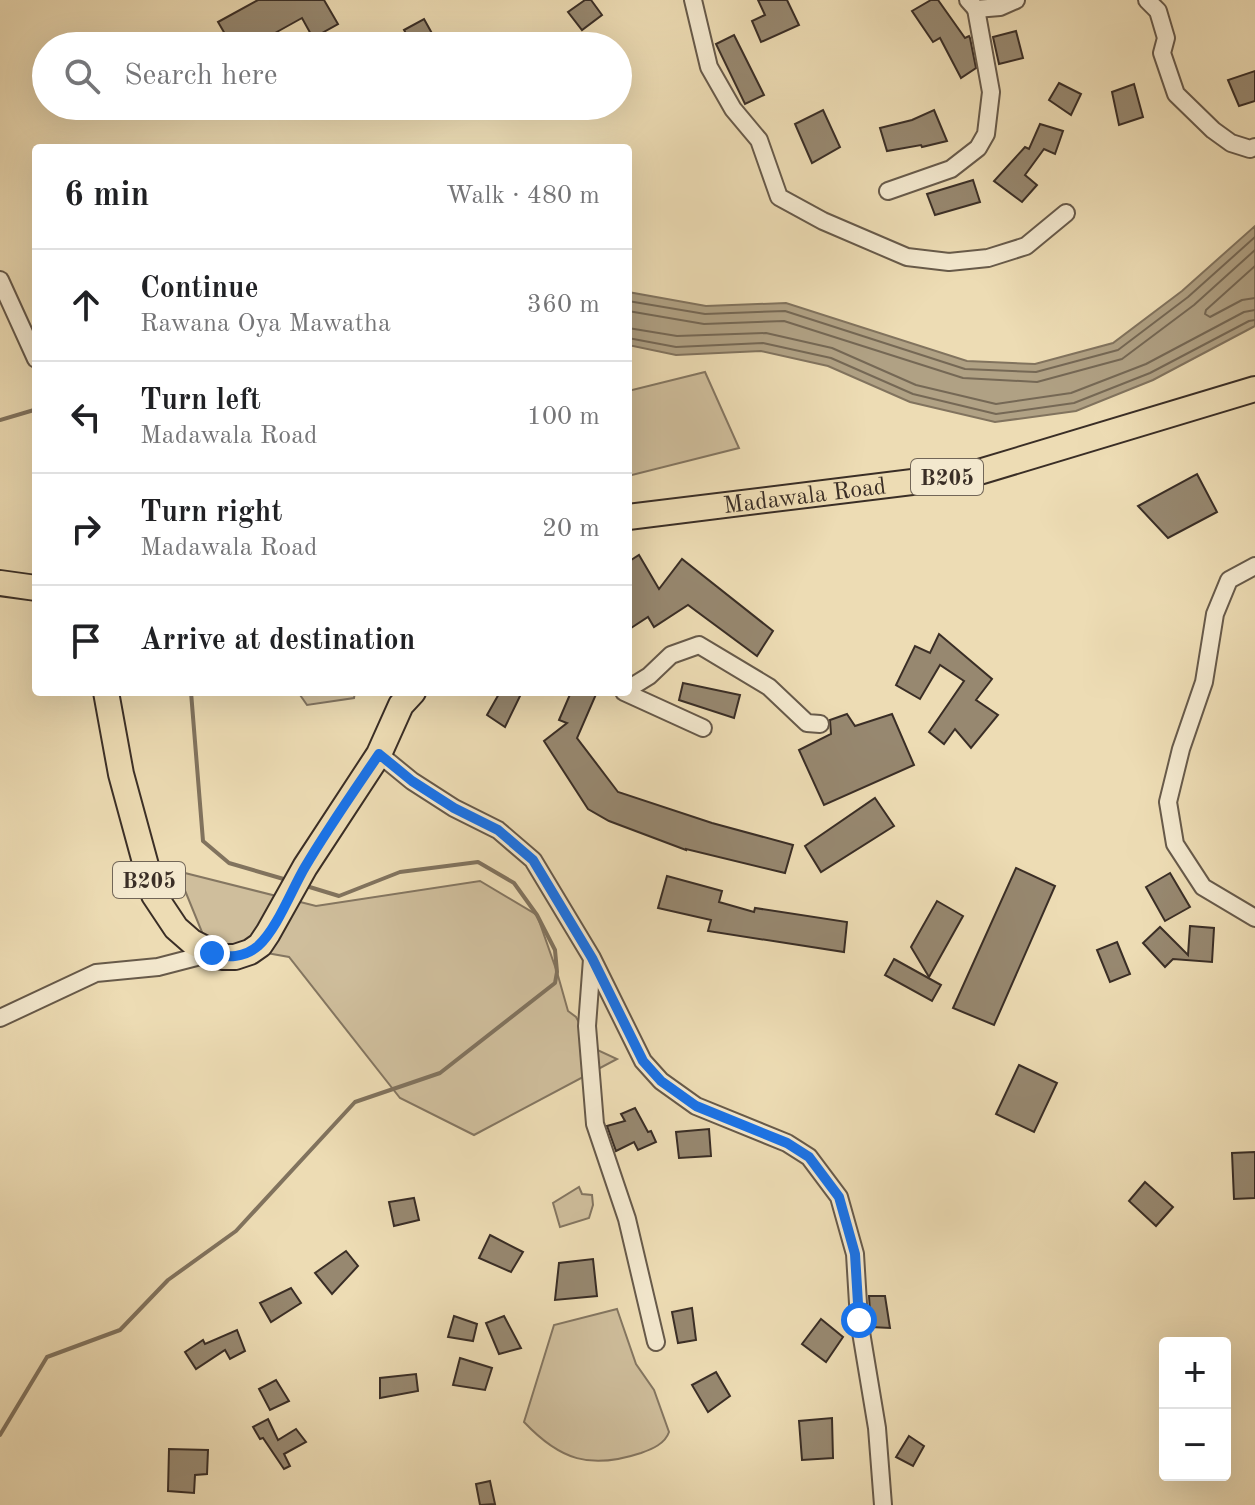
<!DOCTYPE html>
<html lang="en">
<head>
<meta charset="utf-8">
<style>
  :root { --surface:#fff; --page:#f6f6f6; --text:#202124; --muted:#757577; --line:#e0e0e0 }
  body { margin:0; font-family:"Old Standard TT",serif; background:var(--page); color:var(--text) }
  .controls { position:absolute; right:24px; bottom:24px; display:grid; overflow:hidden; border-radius:8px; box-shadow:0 8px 32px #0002 }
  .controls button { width:72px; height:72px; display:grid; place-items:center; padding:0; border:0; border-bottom:2px solid var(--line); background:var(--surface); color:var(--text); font:40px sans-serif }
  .stop { position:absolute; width:24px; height:24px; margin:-18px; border:6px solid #1a73e8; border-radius:50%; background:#fff }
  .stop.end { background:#1a73e8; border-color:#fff; box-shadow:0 2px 8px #0008 }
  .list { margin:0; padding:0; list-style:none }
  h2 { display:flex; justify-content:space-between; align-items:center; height:104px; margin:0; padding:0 32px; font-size:34px }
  h2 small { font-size:26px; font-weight:400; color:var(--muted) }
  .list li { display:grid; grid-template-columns:52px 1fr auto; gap:24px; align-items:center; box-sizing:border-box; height:112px; padding:0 32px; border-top:2px solid var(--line) }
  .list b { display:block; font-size:30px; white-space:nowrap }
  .list p { margin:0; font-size:26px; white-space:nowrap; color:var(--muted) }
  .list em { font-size:26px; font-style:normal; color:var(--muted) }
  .icon { flex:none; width:44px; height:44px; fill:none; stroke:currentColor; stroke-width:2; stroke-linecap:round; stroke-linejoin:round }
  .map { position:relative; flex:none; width:1255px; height:1505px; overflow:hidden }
  .search { position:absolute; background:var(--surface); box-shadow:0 8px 32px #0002; left:32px; top:32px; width:600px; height:88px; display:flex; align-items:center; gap:20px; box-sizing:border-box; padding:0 28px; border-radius:44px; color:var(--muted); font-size:30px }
  .panel { position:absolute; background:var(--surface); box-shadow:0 8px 32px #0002; left:32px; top:144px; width:600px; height:552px; border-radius:8px }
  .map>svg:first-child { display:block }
  .green { fill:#cfbe9c; stroke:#847661; stroke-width:2 }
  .water { fill:#b0a184; stroke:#81735e; stroke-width:2 }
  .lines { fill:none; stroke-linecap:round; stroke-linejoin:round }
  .shore { stroke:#756855; stroke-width:2 }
  .stream { stroke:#81735e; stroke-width:4 }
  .building { fill:#978870; stroke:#3a2e26; stroke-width:2 }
  .minor-casing { stroke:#675a4a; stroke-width:20 }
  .primary-casing { stroke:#3a2e26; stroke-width:28 }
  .minor { stroke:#f3e8ce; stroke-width:16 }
  .primary { stroke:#eddcb4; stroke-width:24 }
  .route { stroke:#1a73e8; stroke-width:10 }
  .labels { text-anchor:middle; stroke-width:7; stroke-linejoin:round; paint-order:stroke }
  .shield { fill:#f3e8ce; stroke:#726658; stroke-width:2 }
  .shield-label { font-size:22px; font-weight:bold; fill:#3a2e26 }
  .street-label { font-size:24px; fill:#3a2e26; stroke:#f3e8ce }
</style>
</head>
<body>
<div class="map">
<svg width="1255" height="1505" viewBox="0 0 1255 1505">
  <rect width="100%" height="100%" fill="#eddcb4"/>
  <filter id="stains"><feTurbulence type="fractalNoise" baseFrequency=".0025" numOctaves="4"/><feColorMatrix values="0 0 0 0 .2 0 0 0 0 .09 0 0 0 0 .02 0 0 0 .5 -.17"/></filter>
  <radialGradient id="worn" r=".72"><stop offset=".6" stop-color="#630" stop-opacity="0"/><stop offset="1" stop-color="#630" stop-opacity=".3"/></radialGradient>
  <g class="green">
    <path d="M705 372 739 448 628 476V391Z"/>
    <path d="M298 692H355L354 698 307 705Z"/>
    <path d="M177 871 316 906 480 881 537 915 557 972 568 1011 576 1017 593 1048 617 1059 474 1135 400 1098 289 957 206 942Z"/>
    <path d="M579 1187 582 1194 592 1195 593 1205 589 1218 560 1227 553 1203Z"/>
    <path d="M617 1309 636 1364 654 1390 669 1432C665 1444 652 1449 641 1453 590 1470 560 1460 524 1422L554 1325Z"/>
  </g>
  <path class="water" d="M1255 226V326L1153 380 1076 411 995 422 910 402 828 366 761 351 676 355 628 345V292L706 306 786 303 967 361 1035 364 1113 343 1182 291Z"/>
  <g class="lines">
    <g class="shore">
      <path d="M1255 266 1206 310 1205 314 1210 317 1242 300 1255 298"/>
      <path d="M628 301 705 314 785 311 965 369 1036 372 1118 350 1188 297 1255 237"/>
      <path d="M628 311 704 324 784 321 963 378 1037 382 1122 359 1194 305 1255 250"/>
      <path d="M628 328 677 336 766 333 832 348 916 385 996 404 1071 393 1146 364 1244 312 1255 310"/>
      <path d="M628 338 676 347 763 343 831 358 913 394 996 414 1074 403 1150 373 1249 321 1255 320"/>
    </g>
    <g class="stream">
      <path d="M0 420 34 410"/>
      <path d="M191 692 203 841 229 863 287 880"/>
      <path d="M0 1435 47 1357 120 1330 168 1280 236 1231 355 1102 440 1073 555 983 557 972 555 950 537 915 514 883 478 862 400 872 339 896 303 885"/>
    </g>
  </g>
  <g class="building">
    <path d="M258 0H324L338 24 313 38 302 18 275 33 283 46H232L218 22Z"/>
    <path d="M585 0H591L602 15 582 30 568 12Z"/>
    <path d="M758 0H787L799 25 761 42 752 21 765 15Z"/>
    <path d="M931 0H938L965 38 969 36 970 38 976 68 961 78 940 38 933 42 912 11Z"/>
    <path d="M424 19 439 46H413L404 30Z"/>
    <path d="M1016 31 1023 58 999 64 993 37Z"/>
    <path d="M734 35 764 95 745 104 716 44Z"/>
    <path d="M1255 71V101L1239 106 1228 80Z"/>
    <path d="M1059 83 1081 94 1071 115 1049 100Z"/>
    <path d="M1134 84 1143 117 1119 125 1112 92Z"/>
    <path d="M823 110 840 147 812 163 795 124Z"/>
    <path d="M934 110 947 141 922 147 921 145 887 151 880 128 912 120Z"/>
    <path d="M1040 124 1063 131 1055 154 1044 149 1025 175 1037 185 1022 202 994 181 1025 147 1029 149Z"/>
    <path d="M973 180 980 202 935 215 927 194Z"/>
    <path d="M1197 474 1217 512 1168 538 1138 506Z"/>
    <path d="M639 555 659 589 682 559 773 631 757 656 688 605 654 627 648 617 628 630V562Z"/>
    <path d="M939 634 992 679 976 700 998 715 971 748 955 729 944 744 929 732 964 681 940 665 920 699 896 685 915 646 930 653Z"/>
    <path d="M683 683 740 695 734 718 679 700Z"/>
    <path d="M500 692H522L505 727 487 715Z"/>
    <path d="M571 692H597L577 738 618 792 712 823 793 845 785 873 686 849V850L609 821 588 809 544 741 567 723 559 720Z"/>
    <path d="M847 714 855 726 892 714 914 765 824 805 799 750 831 734 830 720Z"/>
    <path d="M875 798 894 826 821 872 805 846Z"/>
    <path d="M1016 868 1055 886 994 1025 953 1008Z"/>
    <path d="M1170 873 1190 907 1165 921 1146 887Z"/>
    <path d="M667 876 722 891 719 902 754 912 755 908 847 922 844 952 708 931 711 920 658 908Z"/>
    <path d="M937 901 963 916 929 977 911 947Z"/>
    <path d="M1190 926 1214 928 1212 962 1173 959 1165 967 1143 943 1160 927 1188 955Z"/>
    <path d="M1117 942 1130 974 1110 982 1097 950Z"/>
    <path d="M894 959 941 985 932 1001 885 975Z"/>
    <path d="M1019 1065 1057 1083 1034 1132 996 1114Z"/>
    <path d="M635 1108 648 1132 651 1131 656 1142 638 1150 634 1142 616 1151 607 1126 625 1121 621 1114Z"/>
    <path d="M709 1129 711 1156 679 1158 676 1132Z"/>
    <path d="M1255 1152V1198L1234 1199 1232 1153Z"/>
    <path d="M1145 1182 1173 1207 1156 1226 1129 1201Z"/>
    <path d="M414 1198 419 1220 394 1226 389 1202Z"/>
    <path d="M490 1235 523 1252 511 1272 479 1258Z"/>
    <path d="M346 1251 358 1266 332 1294 315 1273Z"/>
    <path d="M593 1259 597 1296 555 1300 559 1263Z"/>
    <path d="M291 1288 301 1303 271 1322 260 1303Z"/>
    <path d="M869 1296H885L890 1328 871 1327Z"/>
    <path d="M692 1308 696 1340 678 1343 672 1312Z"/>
    <path d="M454 1316 477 1324 473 1341 448 1337Z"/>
    <path d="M504 1316 521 1348 499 1354 486 1323Z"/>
    <path d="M821 1319 843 1337 826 1362 802 1344Z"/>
    <path d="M237 1330 245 1351 230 1359 225 1350 196 1369 185 1352 203 1340 205 1344Z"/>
    <path d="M460 1358 492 1368 485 1390 453 1385Z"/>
    <path d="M716 1372 730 1396 708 1412 692 1385Z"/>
    <path d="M416 1374 418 1391 380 1398V1378Z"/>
    <path d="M276 1380 289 1401 270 1410 259 1389Z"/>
    <path d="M832 1418 833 1458 802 1460 799 1421Z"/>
    <path d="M268 1419 278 1440 296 1429 306 1442 284 1454 290 1466 284 1469 263 1438 260 1439 253 1427Z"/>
    <path d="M909 1436 924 1446 913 1466 896 1457Z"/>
    <path d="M169 1449 208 1450 207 1474 195 1475 194 1493 168 1491Z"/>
    <path d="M490 1481 495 1504 480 1505 476 1484Z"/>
  </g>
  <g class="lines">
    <g class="minor-casing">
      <g id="minor">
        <path d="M693 0 709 67 733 109 759 140 779 197 823 221 907 257 949 262 988 258 1026 246 1066 213"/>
        <path d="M968 0 976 9 1000 7 1016 0"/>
        <path d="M1147 0 1158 11 1166 38 1162 53 1176 94 1213 130 1231 143 1250 149 1255 147"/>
        <path d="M888 191 951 169 978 148 986 134 991 92 976 9"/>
        <path d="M0 280 36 359"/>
        <path d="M1255 566 1229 580 1215 614 1204 682 1181 749 1168 802 1175 844 1203 887 1255 918"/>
        <path d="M628 689 649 676 671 655 699 645 769 687 807 723 820 724"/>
        <path d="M624 692 703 728"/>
        <path d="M379 754 412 781 454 808 498 830 533 860 592 958 643 1061 661 1081 696 1106 787 1143 809 1157 839 1197 855 1254 859 1320 877 1428 883 1505"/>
        <path d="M592 959 587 1026 595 1124 627 1219 656 1342"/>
        <path d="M0 1018 96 973 158 967 212 953"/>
      </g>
    </g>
    <g class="primary-casing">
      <g id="primary">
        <path id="s1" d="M628 517 969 475 1255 389"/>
        <path d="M0 583 36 588"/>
        <path d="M106 692 121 774 154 895 176 928 192 942 222 957H235L250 952 260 945 268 933 305 867 379 754 401 705 413 692"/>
      </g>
    </g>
    <use href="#minor" class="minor"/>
    <use href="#primary" class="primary"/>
  </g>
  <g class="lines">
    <path class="route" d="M212 953C228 959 245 957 258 946 277 929 292 889 305 867 328 828 354 791 379 754L412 781 454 808 498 830 533 860 592 958 643 1061 661 1081 696 1106 787 1143 809 1157 839 1197 855 1254 859 1320"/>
  </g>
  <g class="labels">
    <g class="shield">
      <rect x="911" y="459" width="72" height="36" rx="6"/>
      <rect x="113" y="862" width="72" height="36" rx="6"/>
    </g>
    <g class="shield-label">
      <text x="947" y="485">B205</text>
      <text x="149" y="888">B205</text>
    </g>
    <g class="street-label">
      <text dy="8" stroke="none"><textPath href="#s1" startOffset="178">Madawala Road</textPath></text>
    </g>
  </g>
  <rect width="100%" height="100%" filter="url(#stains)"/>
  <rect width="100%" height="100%" fill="url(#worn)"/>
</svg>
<div class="controls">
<button>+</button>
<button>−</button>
</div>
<div class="stop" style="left:859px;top:1320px"></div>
<div class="stop end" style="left:212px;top:953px"></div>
<div class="search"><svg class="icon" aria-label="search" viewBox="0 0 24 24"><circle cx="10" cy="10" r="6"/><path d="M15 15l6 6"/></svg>Search here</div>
<section class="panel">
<h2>6 min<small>Walk · 480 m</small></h2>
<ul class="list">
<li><svg class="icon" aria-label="ahead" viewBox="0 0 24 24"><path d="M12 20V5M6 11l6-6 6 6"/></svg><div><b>Continue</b><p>Rawana Oya Mawatha</p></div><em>360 m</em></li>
<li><svg class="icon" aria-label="left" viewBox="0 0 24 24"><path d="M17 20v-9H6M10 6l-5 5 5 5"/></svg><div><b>Turn left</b><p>Madawala Road</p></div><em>100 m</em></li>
<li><svg class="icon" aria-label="right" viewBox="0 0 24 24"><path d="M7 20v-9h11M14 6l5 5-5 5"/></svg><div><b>Turn right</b><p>Madawala Road</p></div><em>20 m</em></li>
<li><svg class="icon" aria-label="arrive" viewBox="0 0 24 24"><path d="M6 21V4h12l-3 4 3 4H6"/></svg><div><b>Arrive at destination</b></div></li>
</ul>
</section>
</div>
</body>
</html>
